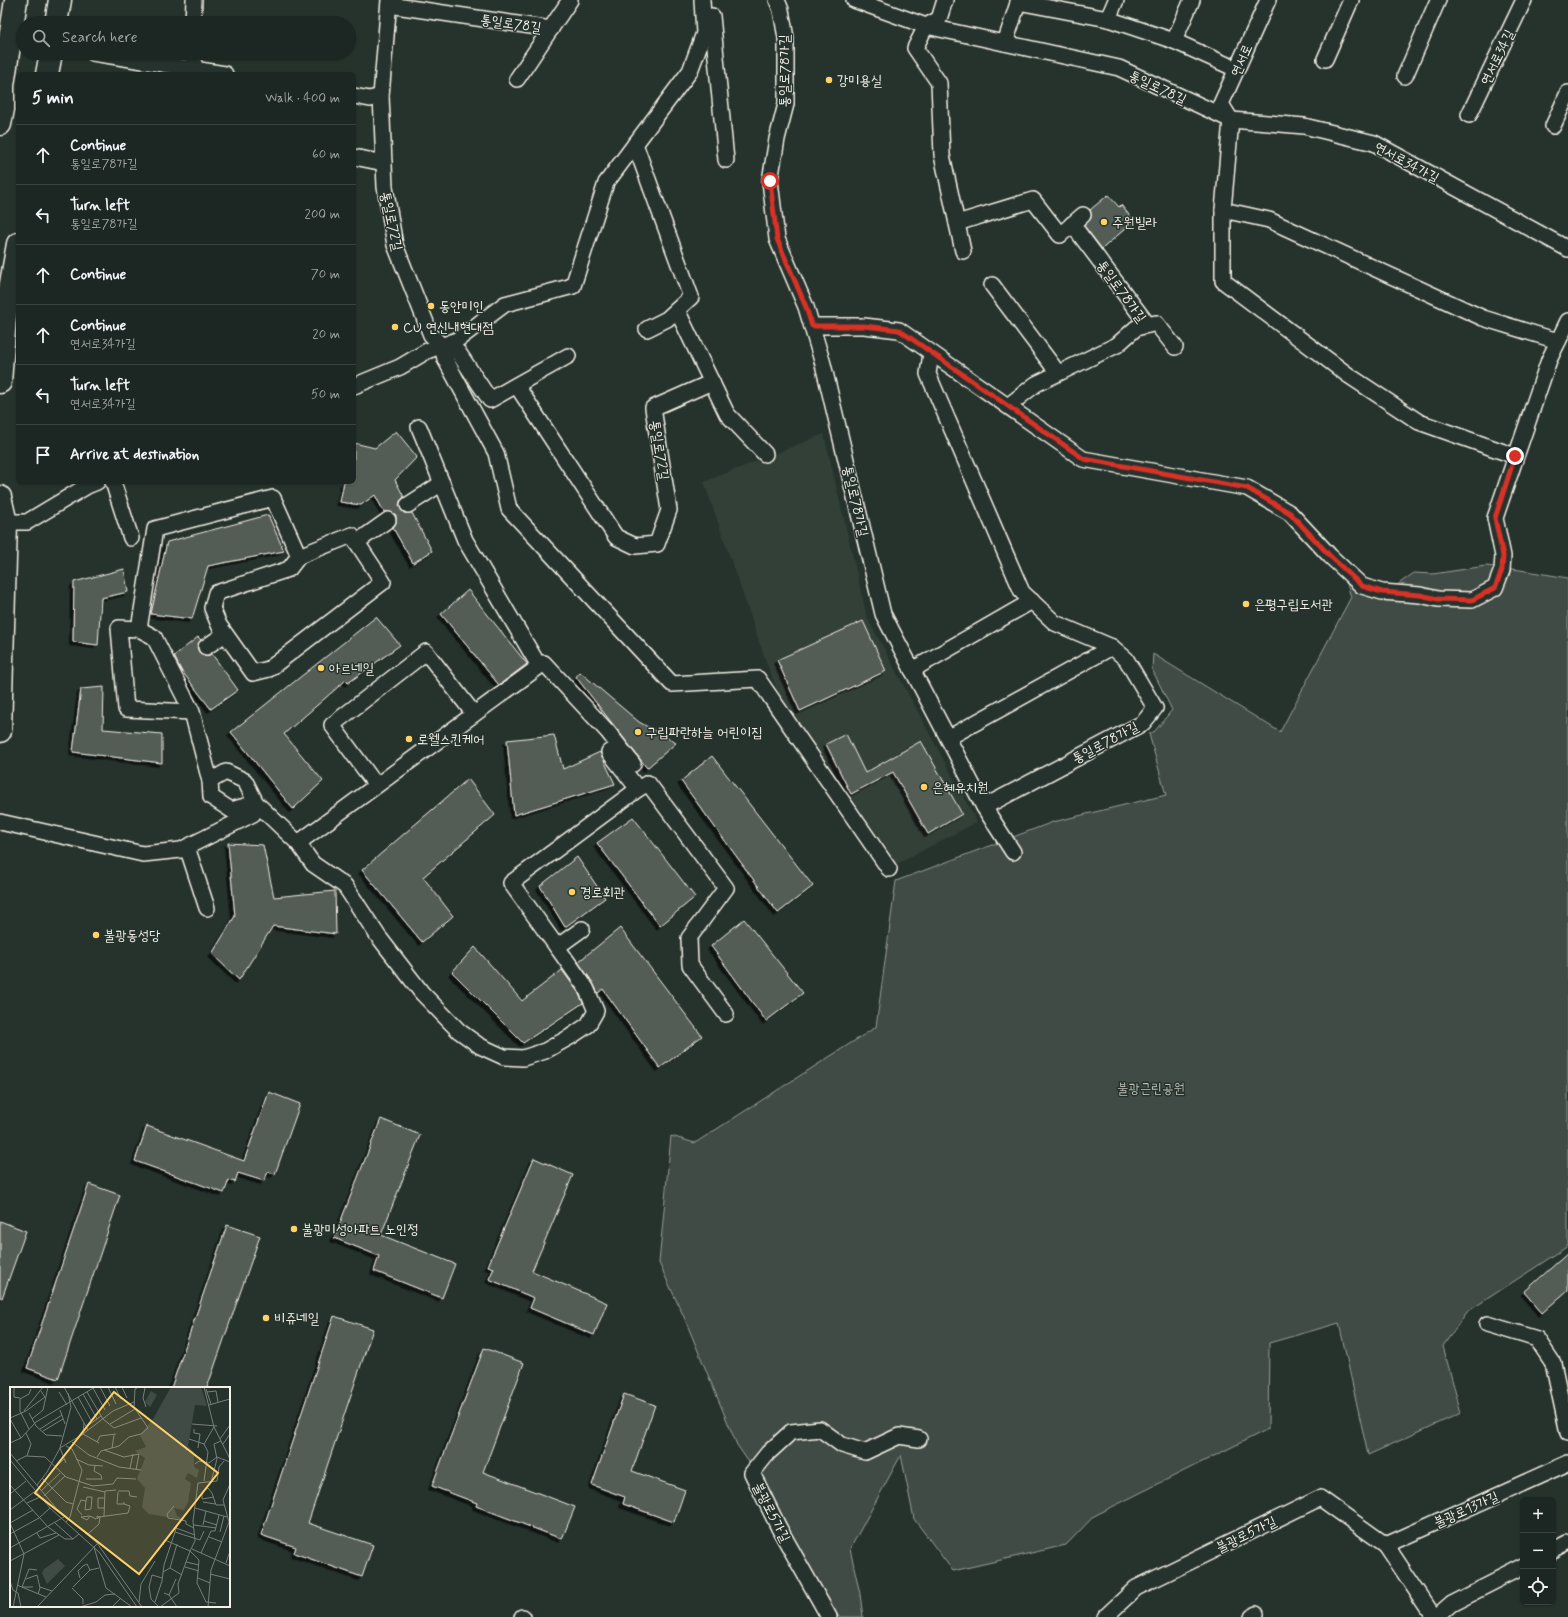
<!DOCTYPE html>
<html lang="en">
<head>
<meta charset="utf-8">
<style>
  :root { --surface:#1c2622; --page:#252e2a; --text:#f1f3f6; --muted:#a0a5a5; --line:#3a4340 }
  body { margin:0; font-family:Mynerve,"Poor Story",sans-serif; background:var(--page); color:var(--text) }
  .controls { position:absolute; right:12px; bottom:12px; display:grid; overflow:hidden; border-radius:6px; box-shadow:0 1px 3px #0004 }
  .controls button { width:36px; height:36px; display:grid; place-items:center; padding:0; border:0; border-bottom:1px solid var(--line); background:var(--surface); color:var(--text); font:20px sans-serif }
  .stop { position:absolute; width:12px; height:12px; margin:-9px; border:3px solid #d93025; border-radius:50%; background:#fff }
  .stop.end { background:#d93025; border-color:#fff; box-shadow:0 1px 4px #0008 }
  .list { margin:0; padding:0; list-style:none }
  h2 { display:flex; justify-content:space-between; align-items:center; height:52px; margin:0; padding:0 16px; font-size:17px }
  h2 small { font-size:13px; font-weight:400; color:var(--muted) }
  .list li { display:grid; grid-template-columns:26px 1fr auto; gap:12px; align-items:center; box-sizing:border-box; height:60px; padding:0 16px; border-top:1px solid var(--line) }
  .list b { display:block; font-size:15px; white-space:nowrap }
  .list p { margin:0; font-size:13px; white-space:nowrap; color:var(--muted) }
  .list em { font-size:13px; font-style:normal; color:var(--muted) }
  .icon { flex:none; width:22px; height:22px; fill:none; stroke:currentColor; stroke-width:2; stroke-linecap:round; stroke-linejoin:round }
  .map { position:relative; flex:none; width:1568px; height:1617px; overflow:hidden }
  .search { position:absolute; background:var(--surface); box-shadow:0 1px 3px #0004; left:16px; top:16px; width:340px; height:44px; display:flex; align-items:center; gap:10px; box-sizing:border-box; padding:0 14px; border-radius:22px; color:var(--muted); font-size:15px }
  .panel { position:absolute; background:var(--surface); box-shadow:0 1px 3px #0004; left:16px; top:72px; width:340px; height:412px; border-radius:6px }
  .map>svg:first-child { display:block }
  .built { fill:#333f39 }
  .green { fill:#414b45; stroke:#9a9e96 }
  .building { fill:#525c55; stroke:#f4f1e8; filter:url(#shadow) }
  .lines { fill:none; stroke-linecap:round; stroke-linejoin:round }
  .minor-casing { stroke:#f4f1e8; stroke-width:18 }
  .primary-casing { stroke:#f4f1e8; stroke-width:25 }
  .minor { stroke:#26332d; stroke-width:15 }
  .primary { stroke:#26332d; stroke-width:22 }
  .route { stroke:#d93025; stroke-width:5 }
  .poi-dot { fill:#ffd166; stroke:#26332d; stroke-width:1.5 }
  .labels { text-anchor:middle; stroke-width:3; stroke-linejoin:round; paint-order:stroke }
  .street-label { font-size:14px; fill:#f4f1e8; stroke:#26332d }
  .poi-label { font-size:14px; fill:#f4f1e8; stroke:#26332d; text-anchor:start }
  .park-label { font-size:14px; fill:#bebfb7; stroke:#26332d }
  .inset-road { fill:none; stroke:#787f78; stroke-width:1 }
  .view { fill:#ffd166; fill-opacity:0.15; stroke:#ffd166; stroke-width:2 }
  .inset-edge { fill:none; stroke:#f4f1e8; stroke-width:2 }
</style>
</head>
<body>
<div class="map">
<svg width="1568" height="1617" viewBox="0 0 1568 1617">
  <defs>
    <filter id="shadow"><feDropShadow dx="-3.5" dy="3.5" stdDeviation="0" flood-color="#0009"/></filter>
  </defs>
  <rect width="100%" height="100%" fill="#26332d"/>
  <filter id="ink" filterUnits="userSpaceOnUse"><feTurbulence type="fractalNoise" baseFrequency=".025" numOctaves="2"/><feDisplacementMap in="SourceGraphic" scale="8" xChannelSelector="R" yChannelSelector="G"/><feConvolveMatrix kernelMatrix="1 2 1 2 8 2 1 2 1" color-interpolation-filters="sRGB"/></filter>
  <g filter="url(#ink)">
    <path class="built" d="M824 434 867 617 977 822 895 865 782 702 768 667 704 482Z"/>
    <path class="green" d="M1486 566 1520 570 1568 578V1246L1467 1312 1443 1346 1461 1413 1368 1455 1339 1323 1269 1343 1268 1429 1094 1516 1066 1545 953 1571 914 1519 901 1455 850 1549 860 1594 863 1617H839L820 1588 769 1491 737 1445 684 1317 659 1263 671 1136 695 1143 876 1027 896 881 1053 822 1166 795 1149 734 1155 731 1172 710 1152 669 1153 654 1280 732 1351 597 1346 581 1390 590 1414 573 1433 574Z"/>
    <g class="building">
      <path d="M1108 195 1119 207 1121 205 1134 221 1102 249 1084 226 1091 218 1090 210Z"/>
      <path d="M396 431 417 457 395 480 404 497 400 501 399 506 404 513H412L432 551 413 563 393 528 396 523V515L391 512H384L375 495 361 505 340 502 344 482H354V443L375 448Z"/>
      <path d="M268 515 284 551 208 566 192 619 151 614 167 542Z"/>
      <path d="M124 569 128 592 101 598 98 645 73 642 74 582Z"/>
      <path d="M468 590 527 664 499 685 441 614Z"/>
      <path d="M376 617 400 645 348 683 346 680 284 734 323 781 293 809 231 732Z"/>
      <path d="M863 621 886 671 800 711 777 660Z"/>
      <path d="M198 637 201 640 197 647 199 652 206 656 212 654 238 690 211 709 181 670 174 656Z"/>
      <path d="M580 672 639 722 676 743 647 768 576 677Z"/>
      <path d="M104 687 103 729 162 734V763L73 752 81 689Z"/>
      <path d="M846 734 865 773 921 741 962 814 928 834 893 772 851 794 826 744Z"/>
      <path d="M554 735 563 769 600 752 615 784 514 815 507 740Z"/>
      <path d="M712 756 813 886 778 913 681 781Z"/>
      <path d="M468 779 495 815 423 877 453 916 422 942 362 870Z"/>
      <path d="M633 817 695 897 660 926 597 843Z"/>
      <path d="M228 843 263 845 274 897 335 891 336 934 273 926 239 980 212 954 235 916Z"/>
      <path d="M577 857 605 898 565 927 540 886Z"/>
      <path d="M744 919 803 993 766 1021 711 946Z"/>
      <path d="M620 928 702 1036 660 1068 603 989 598 993 593 983 578 962Z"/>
      <path d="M475 947 522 1001 562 970 578 992 583 1003 523 1043 452 972Z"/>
      <path d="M269 1092 300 1104 275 1174 268 1172 264 1181 238 1173 235 1182 229 1180 224 1193 135 1161 147 1126 244 1161Z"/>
      <path d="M381 1119 420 1135 381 1235 455 1264 442 1298 374 1271 379 1256 334 1238Z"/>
      <path d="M534 1158 573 1175 532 1271 607 1303 594 1335 530 1308 534 1298 489 1279 494 1268 488 1266Z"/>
      <path d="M89 1184 120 1195 58 1379 27 1368Z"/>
      <path d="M0 1221 26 1231 2 1298 0 1297Z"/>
      <path d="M227 1225 260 1236 207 1388H171Z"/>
      <path d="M1568 1253V1290L1542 1313 1524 1292Z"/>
      <path d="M334 1316 373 1329 308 1523 373 1545 362 1577 294 1553 296 1547 261 1535Z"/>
      <path d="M484 1348 524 1363 483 1472 575 1507 562 1539 476 1506 477 1503 432 1486Z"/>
      <path d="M624 1394 655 1405 632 1471 685 1490 674 1522 623 1504 625 1497 592 1485Z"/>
    </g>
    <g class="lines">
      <g class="minor-casing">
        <g id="minor">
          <path d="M389 0 381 96 385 187 395 245 431 335 442 346 445 359 496 453 509 509 672 684 758 679 889 869"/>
          <path d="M777 0 781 10 786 38V104L777 139 770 181 777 239 806 307 823 364 883 614 984 807 1013 852"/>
          <path d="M854 0 926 26 915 48 939 83 942 155 963 251"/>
          <path d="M1018 2 1108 19 1174 41 1236 69"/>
          <path d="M389 5 551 29"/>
          <path d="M712 16 726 160"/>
          <path d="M1108 19 1116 0"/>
          <path d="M193 23 194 0"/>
          <path d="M926 26 1119 68 1231 120 1304 126 1374 143 1568 249"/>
          <path d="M926 26 939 19 945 0"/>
          <path d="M1174 41 1192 0"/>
          <path d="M1005 43 1019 0"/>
          <path d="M93 53 225 74"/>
          <path d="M192 53 196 74"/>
          <path d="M1325 59 1351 0"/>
          <path d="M1405 76 1438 0"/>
          <path d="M517 79 570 0"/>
          <path d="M354 96 370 99 381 96"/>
          <path d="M1469 115 1524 0"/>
          <path d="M1231 120 1223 210V281L1348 375 1419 422 1515 456"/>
          <path d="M1231 120 1221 104 1268 0"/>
          <path d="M1553 126 1568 93"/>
          <path d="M635 144 691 297 667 319 647 329"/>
          <path d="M354 157 384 163"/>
          <path d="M1223 210 1269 220 1483 318 1558 341"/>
          <path d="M957 223 1033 200 1060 235 1083 215"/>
          <path d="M1072 224 1148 325"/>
          <path d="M992 285 1058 373"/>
          <path d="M677 310 727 414 765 454"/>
          <path d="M812 326H864L899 330 1083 459 1247 488 1290 513 1330 556 1362 586 1382 592 1420 595 1438 599 1472 600 1495 588 1502 570 1503 556 1495 518 1549 360 1568 321"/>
          <path d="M442 346 458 352 490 400 568 356"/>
          <path d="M931 353 928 374 1022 592 1055 623 1112 647 1126 659 1155 708 1143 723 984 807"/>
          <path d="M354 386 400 367 427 351 457 340 505 304 573 286 606 183 690 71 704 33 702 0"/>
          <path d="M517 386 616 537 635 546 657 544 669 510 653 408 712 382"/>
          <path d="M1008 406 1036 384 1117 345 1136 328 1156 323 1175 347"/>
          <path d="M419 427 465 540 539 666"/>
          <path d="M113 482 131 538"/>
          <path d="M408 505 442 483"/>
          <path d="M0 522H27L87 486 97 482"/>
          <path d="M357 542 388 520"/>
          <path d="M139 629 155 529 273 498 299 556 289 569 216 593 212 608 219 625 253 673 269 669 383 582 352 535 299 556"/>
          <path d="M206 647 225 634"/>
          <path d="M912 670 1032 601"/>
          <path d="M192 712 154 637 139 629 119 628 126 709 192 712 210 781"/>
          <path d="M948 738 1112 647"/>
          <path d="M376 785 332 725 426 652 474 714"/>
          <path d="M638 789 648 783 726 888 689 938 690 965 726 1014"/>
          <path d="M0 822 143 854 181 850 253 814 256 803 245 781 226 772 210 781 211 797 231 810 256 803 298 843 313 864 345 886 378 936 422 993 459 1031 480 1046 504 1057 523 1058 545 1051 570 1037 588 1025 596 1011 586 988 557 947 582 929"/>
          <path d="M298 843 544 663 608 732 633 764"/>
          <path d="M187 847 207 908"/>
          <path d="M557 947 511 883 638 789 609 752"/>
          <path d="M1487 1324 1537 1339 1553 1363 1568 1433"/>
          <path d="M1386 1545 1568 1463"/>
          <path d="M1553 1551 1568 1543"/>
          <path d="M522 1617H523"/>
          <path d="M829 1617 779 1528 752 1473 768 1453 791 1432 820 1429 842 1445 865 1452 899 1436 919 1439"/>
          <path d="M1105 1617 1136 1588 1320 1498 1386 1545 1434 1617"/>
          <path d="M1252 1617 1256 1614"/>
          <path d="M1436 1617 1452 1603 1523 1567"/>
        </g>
      </g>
      <g class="primary-casing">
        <g id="primary">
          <path d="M56 23 60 0"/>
          <path d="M47 74 51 53"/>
          <path d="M0 124 3 109V85L16 0"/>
          <path d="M0 382 5 317 18 244"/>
          <path d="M0 497 6 523 0 731"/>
        </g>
      </g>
      <use href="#minor" class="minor"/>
      <use href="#primary" class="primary"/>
    </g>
  </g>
  <g class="lines" filter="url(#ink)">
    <path class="route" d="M770 181 777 239 806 307 812 326H864L899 330 1084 459 1247 488 1290 513 1330 556 1362 586 1382 592 1420 595 1438 599 1472 600 1495 588 1502 570 1503 556 1495 518 1515 456"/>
  </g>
  <g class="poi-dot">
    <circle cx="829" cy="80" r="4"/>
    <circle cx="1104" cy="222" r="4"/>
    <circle cx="431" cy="306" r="4"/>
    <circle cx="395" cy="327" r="4"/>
    <circle cx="1246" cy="604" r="4"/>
    <circle cx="321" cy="668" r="4"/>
    <circle cx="638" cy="732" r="4"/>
    <circle cx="409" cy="739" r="4"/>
    <circle cx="924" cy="787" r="4"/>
    <circle cx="572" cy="892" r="4"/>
    <circle cx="96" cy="935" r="4"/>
    <circle cx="294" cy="1229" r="4"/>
    <circle cx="266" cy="1318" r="4"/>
  </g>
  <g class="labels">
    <g class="street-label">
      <text transform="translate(511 23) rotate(8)" y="5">통일로78길</text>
      <text transform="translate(1497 57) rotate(-64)" y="5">연서로34길</text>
      <text transform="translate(1241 60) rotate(-66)" y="5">연서로</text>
      <text transform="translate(784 71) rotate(-90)" y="5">통일로78가길</text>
      <text transform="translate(1158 87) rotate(25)" y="5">통일로78길</text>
      <text transform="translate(1407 162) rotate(28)" y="5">연서로34가길</text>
      <text transform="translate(392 221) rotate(78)" y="5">통일로72길</text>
      <text transform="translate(1122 291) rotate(54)" y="5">통일로78가길</text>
      <text transform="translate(660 450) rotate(81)" y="5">통일로72길</text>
      <text transform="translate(856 501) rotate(77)" y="5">통일로78가길</text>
      <text transform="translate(1105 742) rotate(-28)" y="5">통일로78가길</text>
      <text transform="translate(1466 1509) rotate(-24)" y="5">불광로13가길</text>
      <text transform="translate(772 1512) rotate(63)" y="5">불광로5가길</text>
      <text transform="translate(1246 1534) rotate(-26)" y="5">불광로5가길</text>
    </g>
    <g class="poi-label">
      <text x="837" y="85">강미용실</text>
      <text x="1112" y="227">주원빌라</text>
      <text x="439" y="311">동안미인</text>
      <text x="403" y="332">CU 연신내현대점</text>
      <text x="1254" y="609">은평구립도서관</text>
      <text x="329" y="673">아르네일</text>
      <text x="646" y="737">구립파란하늘 어린이집</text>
      <text x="417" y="744">로웰스킨케어</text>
      <text x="932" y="792">은혜유치원</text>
      <text x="580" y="897">경로회관</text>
      <text x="104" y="940">불광동성당</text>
      <text x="302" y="1234">불광미성아파트 노인정</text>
      <text x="274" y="1323">비쥬네일</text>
    </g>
    <g class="park-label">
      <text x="1151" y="1093">불광근린공원</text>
    </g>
  </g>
  <g transform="translate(10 1387)">
    <rect width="220" height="220" fill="#26332d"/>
    <path d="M161 0H191L197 19 185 18 178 59 184 65V80L189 83 187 91 178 86 175 92 181 96 178 115 174 123 164 121 167 129 176 133 139 127 132 120 135 101 127 92 135 71 125 64 136 60 130 48 143 32ZM141 4 147 8 140 20 135 15ZM48 172 55 179 37 197 32 186 34 182Z" fill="#414b45"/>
    <path class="inset-road" d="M4 0V10L10 11M54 0 78 43M90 0 100 19M98 0 106 17M105 0 111 12M112 0 117 11M123 0H136M194 0 204 40 220 72M83 1 95 23M135 1 133 11 136 20M196 2 201 17M49 5 57 18M77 5 93 32 104 41 131 31M197 5 206 4 208 15M73 7 87 32M68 10 82 35M199 18 220 12M33 23 38 0M50 23 55 37M14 24 33 0M19 26 26 39 36 48 52 49M0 31 16 24 35 10 31 4M0 32 11 51M22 32 33 23M74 36 73 47 103 24 124 15M100 37 125 22M182 37 207 39M76 40 91 29M19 42 10 24V12L19 7 21 2M30 42 52 28M184 42V46L190 47 188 61M33 44 53 32M16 46 21 57 17 69M179 52 194 57 198 65 194 94M210 52 220 38M62 55 79 68 109 80 131 83M87 55 90 49 106 47M0 56 11 51 26 35 85 0M194 57 204 40M213 57 220 47M102 61 104 48M94 63 114 70 129 67 126 83M0 66 46 121 87 156 132 220M87 70 91 64 109 59 119 50 131 47 138 41 124 20 125 2 127 1M66 72 79 78 93 79M0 73 40 121 89 165 127 220M6 74 16 69 35 70 56 90 83 99 103 97 107 91 126 92M56 76 50 61 61 20 58 6M185 77 189 74 199 76 207 70 220 75M45 81 54 72M120 81 123 67M32 91 56 115 63 117M76 92H92L91 88 84 84 85 79M201 95 207 72 204 57 211 54M0 98 38 140 55 152H63L69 147M27 98 37 85 50 61 73 47 89 56M73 100 95 105M196 102 198 101 202 106 206 118H214M31 104 50 86M108 104H119L120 109 127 110M108 105 107 117H114M192 106V112L204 110M0 107 16 94M34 109 55 89M193 115 205 117M17 116 30 110M164 119 157 127 158 131 176 134V137L184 141M94 121H88V111H95M185 121 217 130M0 123 28 102M72 128 67 122 71 113 76 114 75 123 81 122 82 110H77L76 114M80 129 71 130 77 133 80 129 86 132M94 129 95 104 106 103M194 134 207 138M56 135 60 130 72 83 62 62 56 59M0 136 14 167 3 220M0 136 23 123M45 136 63 152M184 138 206 141M193 138 196 124M166 141 185 148M165 145 190 153 194 144M210 145 214 129M27 146 30 151 46 146M0 147 29 131 40 121M78 147 89 137 90 130H89L87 129V132L89 130 118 126 120 119 114 117V115M199 150 212 155M84 160 96 201 122 220M0 161 54 130M182 162 220 179M191 166 201 144H205L209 128M0 174 49 148M176 175 189 178M216 176 220 164M175 180 189 184M160 181 172 188M153 185 160 181 167 157M200 187 220 192M70 191 68 184 73 179 77 177 80 183M188 191 200 196M16 192 27 188 30 201 28 207M0 194 3 203 8 206 11 220M7 198 36 210M23 200H12L19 182 27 183M30 200 42 204M63 200 80 183 89 181M62 201 73 212V217M154 206 159 208 167 220M159 208 166 192M129 215 131 197 145 174M145 215 152 194 154 178 167 139M206 216 196 215 187 196 189 173 180 164 185 154 183 134 188 96 207 94 209 80 214 74M27 220 87 157M70 220 86 215 95 208 105 207M102 220 111 211M149 220 141 212 139 200 142 188 152 191M150 220 169 206 168 197 180 164 155 153 153 158M198 220 201 183 219 135 213 113 220 97"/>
    <path class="view" d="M104 5 208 86 129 187 25 106Z"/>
    <rect width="220" height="220" class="inset-edge"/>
  </g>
</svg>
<div class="controls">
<button>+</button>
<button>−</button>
<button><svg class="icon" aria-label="locate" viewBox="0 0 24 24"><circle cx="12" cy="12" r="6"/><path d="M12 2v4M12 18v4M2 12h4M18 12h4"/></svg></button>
</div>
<div class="stop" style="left:770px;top:181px"></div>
<div class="stop end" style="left:1515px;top:456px"></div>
<div class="search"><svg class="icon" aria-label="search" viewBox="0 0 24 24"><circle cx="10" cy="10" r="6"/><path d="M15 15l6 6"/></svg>Search here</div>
<section class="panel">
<h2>5 min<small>Walk · 400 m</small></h2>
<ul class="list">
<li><svg class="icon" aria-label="ahead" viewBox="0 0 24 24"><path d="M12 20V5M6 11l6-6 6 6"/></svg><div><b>Continue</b><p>통일로78가길</p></div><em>60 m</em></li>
<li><svg class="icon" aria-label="left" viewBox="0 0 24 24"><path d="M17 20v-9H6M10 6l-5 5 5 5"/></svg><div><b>Turn left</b><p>통일로78가길</p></div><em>200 m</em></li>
<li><svg class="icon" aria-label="ahead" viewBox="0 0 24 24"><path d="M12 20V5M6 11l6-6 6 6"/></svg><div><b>Continue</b></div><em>70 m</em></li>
<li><svg class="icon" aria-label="ahead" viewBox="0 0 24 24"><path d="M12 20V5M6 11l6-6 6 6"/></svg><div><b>Continue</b><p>연서로34가길</p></div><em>20 m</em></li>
<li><svg class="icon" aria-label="left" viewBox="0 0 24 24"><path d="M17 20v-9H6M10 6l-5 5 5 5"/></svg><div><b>Turn left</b><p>연서로34가길</p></div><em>50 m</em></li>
<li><svg class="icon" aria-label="arrive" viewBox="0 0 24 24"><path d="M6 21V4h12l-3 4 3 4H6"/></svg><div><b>Arrive at destination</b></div></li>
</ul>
</section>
</div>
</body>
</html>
